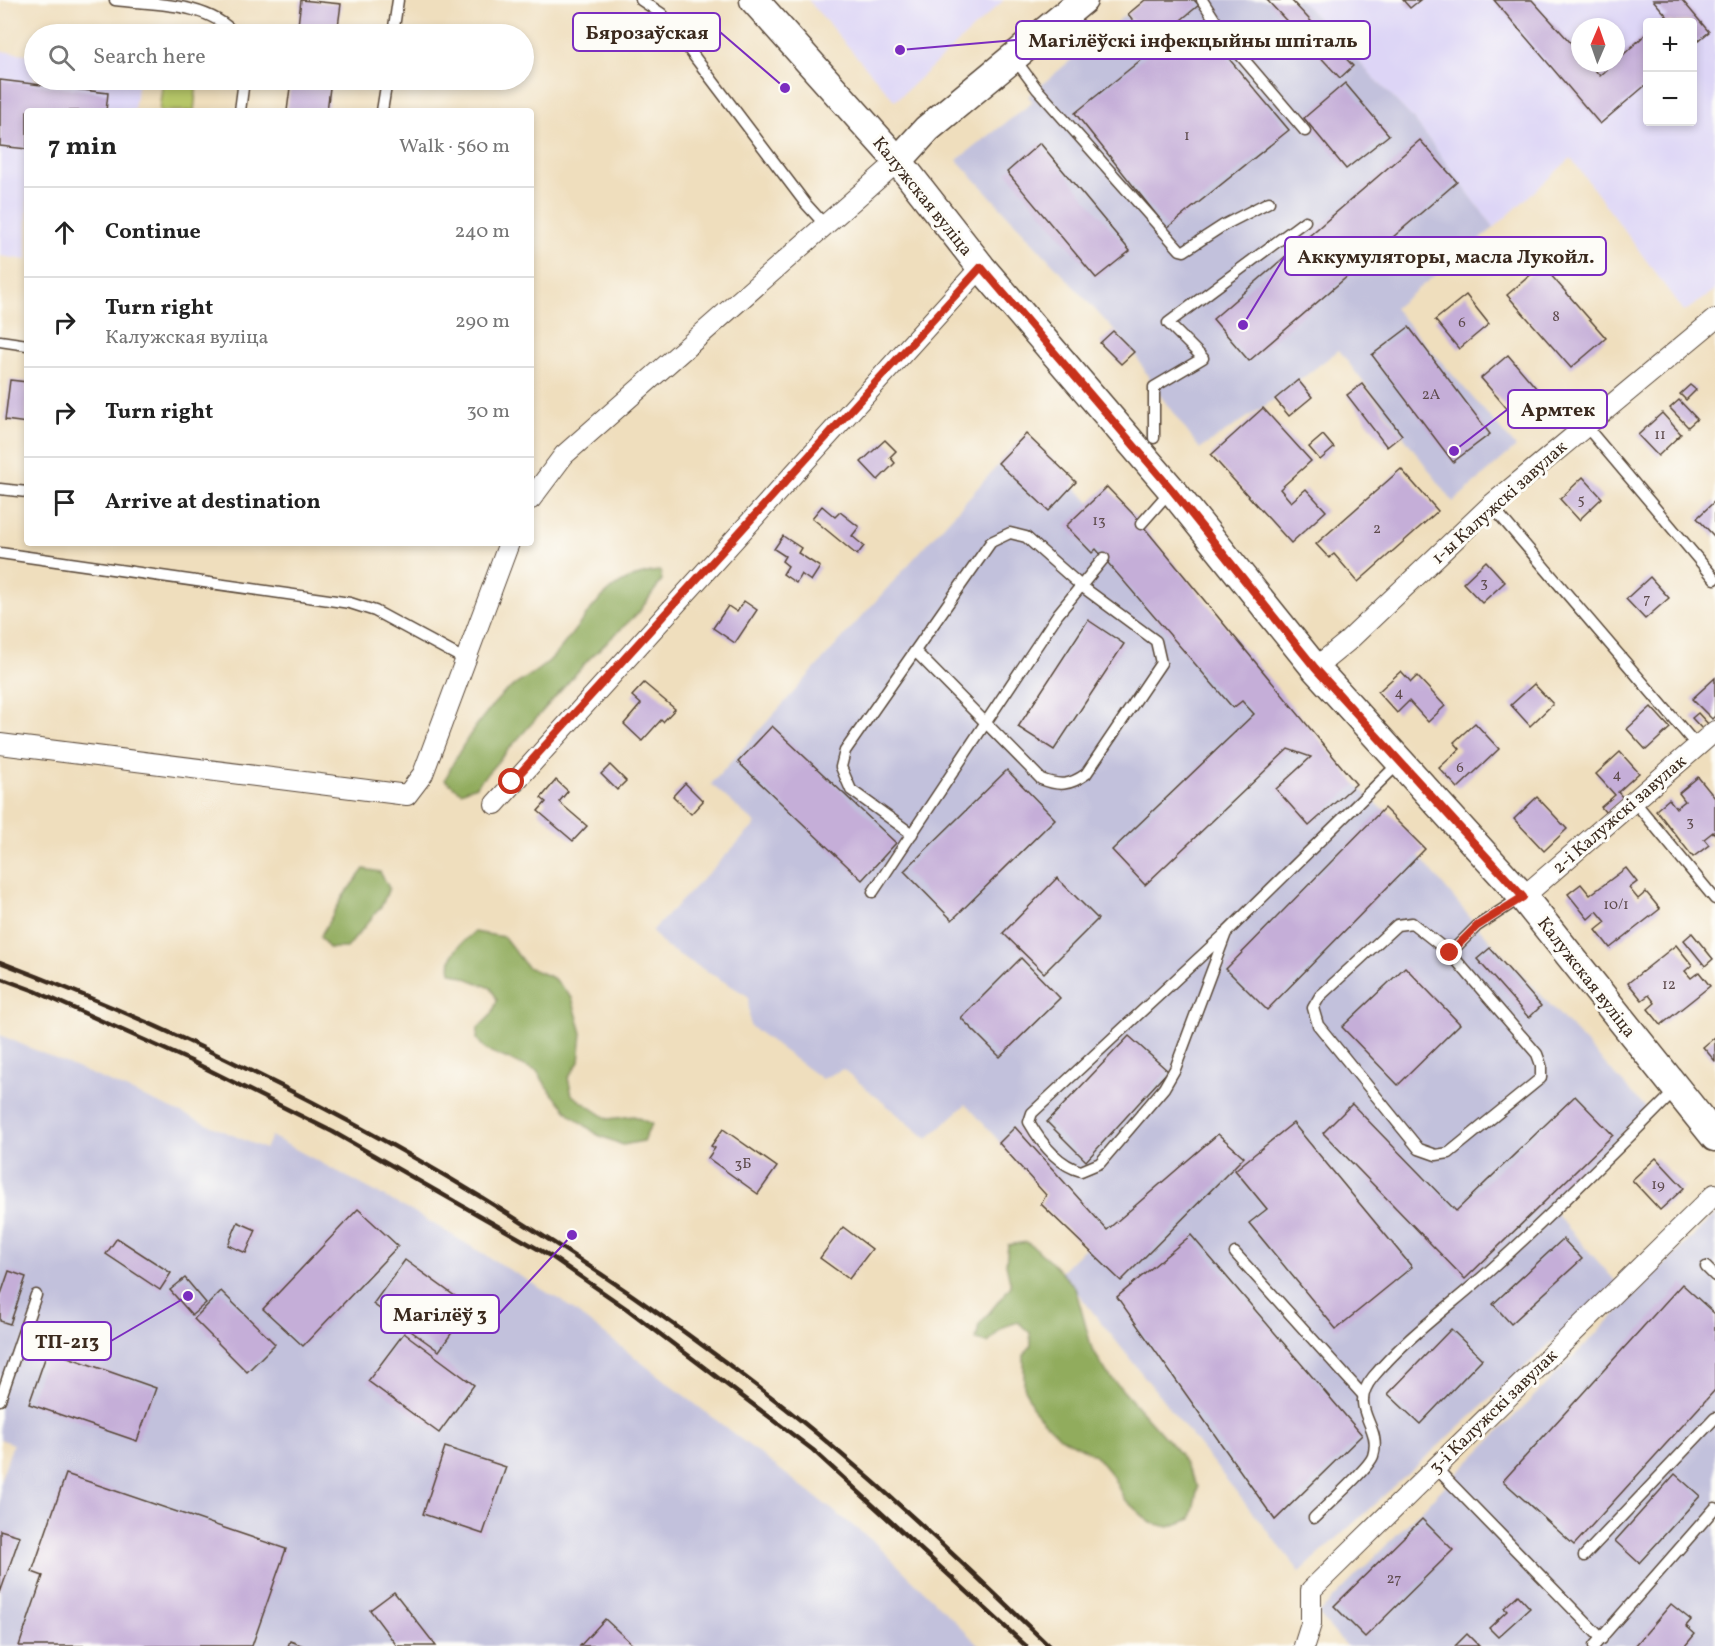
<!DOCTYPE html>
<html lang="en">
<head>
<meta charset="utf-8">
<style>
  :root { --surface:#fff; --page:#f2f2f2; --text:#222; --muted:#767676; --line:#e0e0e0 }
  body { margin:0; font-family:Vollkorn,serif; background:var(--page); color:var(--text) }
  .controls { position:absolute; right:18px; top:18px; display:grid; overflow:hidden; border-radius:6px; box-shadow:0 3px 9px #0003 }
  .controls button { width:54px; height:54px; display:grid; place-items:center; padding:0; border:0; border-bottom:2px solid var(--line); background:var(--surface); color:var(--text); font:30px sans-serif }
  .compass { position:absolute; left:1571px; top:18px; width:54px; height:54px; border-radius:50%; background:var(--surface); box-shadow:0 3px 9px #0003; rotate:2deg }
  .stop { position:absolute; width:18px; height:18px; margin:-14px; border:4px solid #c8321e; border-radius:50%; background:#fff }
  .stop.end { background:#c8321e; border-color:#fff; box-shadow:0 2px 6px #0008 }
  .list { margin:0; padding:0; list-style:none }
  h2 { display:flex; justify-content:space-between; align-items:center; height:78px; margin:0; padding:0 24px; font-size:26px }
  h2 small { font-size:20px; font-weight:400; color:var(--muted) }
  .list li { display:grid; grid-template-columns:39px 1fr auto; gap:18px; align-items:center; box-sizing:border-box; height:90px; padding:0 24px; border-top:2px solid var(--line) }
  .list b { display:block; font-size:22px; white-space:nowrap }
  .list p { margin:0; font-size:20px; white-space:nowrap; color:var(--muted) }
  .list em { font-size:20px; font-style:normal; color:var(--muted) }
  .icon { flex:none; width:33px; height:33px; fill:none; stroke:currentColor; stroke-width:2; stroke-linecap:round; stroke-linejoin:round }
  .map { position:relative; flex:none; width:1715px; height:1646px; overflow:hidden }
  .search { position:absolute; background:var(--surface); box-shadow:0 3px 9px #0003; left:24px; top:24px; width:510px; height:66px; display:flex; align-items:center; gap:15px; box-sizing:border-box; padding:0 21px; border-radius:33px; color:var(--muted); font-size:22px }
  .panel { position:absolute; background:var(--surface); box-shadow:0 3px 9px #0003; left:24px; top:108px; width:510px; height:438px; border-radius:6px }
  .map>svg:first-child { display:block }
  .built { fill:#ddd5f6; fill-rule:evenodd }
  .industrial { fill:#c2c1dc }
  .green { fill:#b7c769; stroke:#797844; stroke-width:1.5 }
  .forest { fill:#91ac5d; stroke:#666b3e; stroke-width:1.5 }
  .building { fill:#c5aed8 }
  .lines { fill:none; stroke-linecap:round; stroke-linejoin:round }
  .lane-casing { stroke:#564536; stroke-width:13 }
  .street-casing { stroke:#564536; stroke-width:22 }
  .secondary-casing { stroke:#564536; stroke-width:31 }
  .lane { stroke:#fff; stroke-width:10 }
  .street { stroke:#fff; stroke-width:20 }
  .secondary { stroke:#fff; stroke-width:28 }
  .rail { stroke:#3b2a1e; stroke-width:4.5 }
  .route { stroke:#c8321e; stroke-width:8 }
  .labels { text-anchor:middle; stroke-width:6; stroke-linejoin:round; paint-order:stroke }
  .number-label { font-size:15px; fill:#5e4b4c }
  .street-label { font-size:18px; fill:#3b2a1e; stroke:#fdfcf7 }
  .leader { fill:none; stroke:#7b2cbf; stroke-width:2 }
  .callout-dot { fill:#7b2cbf; stroke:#fdfcf7; stroke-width:2 }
  .callout { fill:#fdfcf7; stroke:#7b2cbf; stroke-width:2 }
  .callout-label { font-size:20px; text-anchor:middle; font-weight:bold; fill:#3b2a1e }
</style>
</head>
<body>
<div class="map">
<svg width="1715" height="1646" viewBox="0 0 1715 1646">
  <rect width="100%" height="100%" fill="#fdfcf7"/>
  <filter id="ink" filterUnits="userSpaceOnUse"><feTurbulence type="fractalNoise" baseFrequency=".0167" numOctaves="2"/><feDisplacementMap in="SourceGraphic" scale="12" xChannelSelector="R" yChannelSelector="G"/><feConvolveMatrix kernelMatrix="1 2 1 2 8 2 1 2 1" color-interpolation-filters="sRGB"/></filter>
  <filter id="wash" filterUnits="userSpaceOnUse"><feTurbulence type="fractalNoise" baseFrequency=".008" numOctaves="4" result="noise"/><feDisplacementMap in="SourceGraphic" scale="24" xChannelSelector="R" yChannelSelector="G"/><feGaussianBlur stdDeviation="1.35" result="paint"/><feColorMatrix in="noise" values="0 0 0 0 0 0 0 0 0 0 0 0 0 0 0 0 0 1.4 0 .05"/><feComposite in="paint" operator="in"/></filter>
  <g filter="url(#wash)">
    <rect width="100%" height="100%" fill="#efdebd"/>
    <g class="built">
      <path d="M808 0H1004L895 101Z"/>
      <path d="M1300 0H1715V290L1684 312 1571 158 1494 228 1415 121ZM1648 22H1692V122H1648ZM1580 27H1616V63H1580Z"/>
      <path d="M0 51 34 55V80H138L134 111H27V260L0 256Z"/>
    </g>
    <g class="industrial">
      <path d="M1145 0H1300L1415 121 1494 228 1394 308 1516 447 1453 502 1339 350 1275 399 1200 449 1154 387 1134 352 957 160 1033 102 1028 96 1126 14 1136 25 1128 14Z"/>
      <path d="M1026 434 1076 482 1073 486 1090 502 1107 487 1133 514 1356 784 1425 849 1419 856 1477 926 1647 1109 1549 1206 1617 1283 1300 1572 1061 1272 1086 1247 1041 1204 1046 1194 966 1104 927 1139 843 1069 822 1079 750 1026 748 996 666 947 652 931 756 824 711 784Z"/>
      <path d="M0 1035 265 1149 271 1136 422 1217 563 1302 874 1542 980 1646H0V1481L13 1444 0 1439Z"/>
      <path d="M1715 1214V1646H1346L1318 1614Z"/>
    </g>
    <path class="green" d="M163 80 197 82 194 111H159Z"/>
    <g class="forest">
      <path d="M660 571 662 580 639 612 589 659 476 786 461 792 445 780C458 750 479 719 501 696 516 681 538 674 553 657 587 620 602 576 660 571Z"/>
      <path d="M364 869 380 872 389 888 382 905 347 948H329L320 937 344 895Z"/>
      <path d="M474 932 504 937 527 967 553 978 572 998 582 1033 579 1062 568 1078 572 1095 608 1119 634 1116 652 1124 643 1141 623 1145 598 1135 570 1114 549 1090 537 1071 486 1050 477 1039 478 1028 492 1014 497 1000 491 988 451 972C447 954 461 943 474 932Z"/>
      <path d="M1027 1242 1048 1259 1075 1287 1092 1349 1107 1373 1179 1453 1198 1487 1191 1519 1169 1527 1151 1523 1124 1499 1113 1477 1095 1455 1060 1437 1034 1411 1024 1386V1355L1031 1345 1030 1333 1018 1322 1003 1327 988 1343 976 1340 979 1325 1011 1286 1006 1264 1008 1245Z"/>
    </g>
    <g id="blocks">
      <g class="building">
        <path d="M301 0 341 4 337 34H297Z"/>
        <path d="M1145 0H1194L1199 5 1152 44 1128 14Z"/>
        <path d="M1267 0H1291L1353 66 1340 78Z"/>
        <path d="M1403 0H1420L1410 8Z"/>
        <path d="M1494 0H1532L1580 53V63H1589L1600 76 1647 33V84L1600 124Z"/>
        <path d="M1653 0H1682L1709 32 1692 46V22H1659L1667 16Z"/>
        <path d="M1173 34 1187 52 1209 35 1289 130 1167 228 1075 113Z"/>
        <path d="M0 80 108 93 106 111H27V149L0 146Z"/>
        <path d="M291 80H331L327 111H287Z"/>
        <path d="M1345 83 1389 135 1346 169 1304 118Z"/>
        <path d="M1420 140 1457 182 1249 361 1213 319Z"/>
        <path d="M1040 143 1130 251 1096 278 1007 172Z"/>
        <path d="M1542 265 1606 338 1571 368 1507 295Z"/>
        <path d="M1466 295 1489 324 1459 349 1435 320Z"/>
        <path d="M1409 327 1490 434 1453 462 1372 355Z"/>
        <path d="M1113 331 1134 352 1121 364 1100 343Z"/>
        <path d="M1508 355 1537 389 1510 412 1481 378Z"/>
        <path d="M10 380 27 382V423L5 420Z"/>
        <path d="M1298 380 1312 397 1289 416 1275 399Z"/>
        <path d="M1362 384 1402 435 1387 447 1347 395Z"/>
        <path d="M1690 385 1696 390 1686 400 1680 394Z"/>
        <path d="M1679 400 1697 419 1688 427 1670 408Z"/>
        <path d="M1263 408 1311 461 1280 489 1291 502 1306 489 1326 511 1291 543 1211 455Z"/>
        <path d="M1662 413 1681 434 1658 456 1638 435Z"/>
        <path d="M1026 434 1076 482 1049 511 998 463Z"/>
        <path d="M1323 435 1334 448 1320 460 1309 447Z"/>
        <path d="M885 440 896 451 890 457 895 463 878 480 861 462Z"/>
        <path d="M1401 469 1438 511 1358 582 1334 554 1329 558 1316 544Z"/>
        <path d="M1583 477 1602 498 1579 520 1560 499Z"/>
        <path d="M1107 487 1133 514 1356 784 1309 826 1276 789 1311 757 1288 749 1145 885 1112 850 1254 714 1242 701 1233 708 1096 549 1092 553 1066 526Z"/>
        <path d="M1715 501V537L1697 518Z"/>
        <path d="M822 506 835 517 840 512 859 527 852 536 864 546 857 555 812 518Z"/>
        <path d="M783 536 801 548 798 553 820 567 811 581 801 574 796 583 783 574 788 566 782 561 785 556 774 549Z"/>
        <path d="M1486 561 1505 582 1482 603 1463 583Z"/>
        <path d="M1650 577 1669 598 1645 619 1626 599Z"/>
        <path d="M744 601 757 610 735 643 713 628 728 606 737 612Z"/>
        <path d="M1088 620 1124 644 1054 750 1018 727Z"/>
        <path d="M1401 671 1411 682 1417 676 1445 706 1428 722 1409 701 1397 713 1378 692Z"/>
        <path d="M1715 678V716L1712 719 1692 699Z"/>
        <path d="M644 683 675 709 663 722 661 720 642 741 624 724 641 704 632 696Z"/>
        <path d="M1534 684 1553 704 1530 726 1511 705Z"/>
        <path d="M1651 707 1670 728 1646 750 1627 729Z"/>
        <path d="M1698 713 1709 725 1703 730 1692 718Z"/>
        <path d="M1475 723 1499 749 1458 788 1439 768 1460 749 1454 742Z"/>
        <path d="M772 726 896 843 862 880 738 762Z"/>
        <path d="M1620 752 1639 773 1618 792 1623 798 1606 813 1601 807 1615 795 1596 774Z"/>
        <path d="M610 765 626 781 617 790 601 774Z"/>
        <path d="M1007 770 1055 819 952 920 904 871Z"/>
        <path d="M1698 777 1715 798V834L1713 832 1704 839 1709 845 1693 857 1656 810 1669 799 1676 808 1685 801 1679 793Z"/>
        <path d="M556 780 568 791 559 802 587 826 573 841 538 811 546 802 541 798Z"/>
        <path d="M685 783 703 801 691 814 673 796Z"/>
        <path d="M1537 797 1567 829 1544 851 1514 819Z"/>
        <path d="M1384 808 1425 849 1267 1010 1226 969Z"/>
        <path d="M1626 868 1637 882 1629 888 1638 899 1646 892 1660 909 1610 948 1596 930 1606 922 1597 911 1588 919 1568 894 1581 884 1590 895Z"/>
        <path d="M1057 878 1098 919 1044 973 1003 933Z"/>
        <path d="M1692 933 1713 959 1705 966 1684 940Z"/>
        <path d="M1676 945 1692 965 1685 971 1691 978 1699 972 1710 986 1661 1025 1648 1009 1655 1003 1649 995 1642 1000 1628 983Z"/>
        <path d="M1490 948 1541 1006 1529 1018 1477 959Z"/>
        <path d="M1021 958 1060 998 1000 1057 961 1018Z"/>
        <path d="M1405 967 1460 1024 1398 1085 1342 1027Z"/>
        <path d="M1129 1036 1168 1071 1086 1161 1047 1122Z"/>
        <path d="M1715 1037V1061L1703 1047Z"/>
        <path d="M1575 1096 1613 1135 1465 1279 1323 1133 1352 1104 1456 1211Z"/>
        <path d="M1293 1123 1412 1267 1336 1329 1249 1223 1267 1209 1235 1170Z"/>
        <path d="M1015 1127 1107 1230 1218 1134 1244 1157 1121 1281 1041 1204 1046 1195 999 1143Z"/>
        <path d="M723 1129 777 1167 758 1194 708 1158 715 1148 711 1146Z"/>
        <path d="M1656 1158 1684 1188 1660 1210 1632 1180Z"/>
        <path d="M358 1209 398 1246 303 1346 263 1309Z"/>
        <path d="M238 1222 256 1230 246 1253 228 1245Z"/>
        <path d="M843 1227 872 1249 849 1279 820 1258Z"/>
        <path d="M1191 1235 1362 1435 1275 1520 1117 1297Z"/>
        <path d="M117 1238 171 1273 160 1290 106 1254Z"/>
        <path d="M1563 1239 1582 1259 1511 1324 1493 1304Z"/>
        <path d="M405 1260 470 1307 439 1351 373 1304Z"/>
        <path d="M9 1271 26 1277 10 1324 0 1321V1297Z"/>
        <path d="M185 1278 206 1303 192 1315 170 1290Z"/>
        <path d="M1682 1284 1715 1314V1390L1574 1545 1503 1481Z"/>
        <path d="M221 1291 275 1344 247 1372 194 1319Z"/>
        <path d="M1451 1329 1482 1359 1420 1424 1388 1394Z"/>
        <path d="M404 1333 474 1385 439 1433 368 1381Z"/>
        <path d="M48 1350 156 1388 137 1441 29 1404Z"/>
        <path d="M445 1447 506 1467 483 1534 423 1514Z"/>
        <path d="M66 1474 286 1549 252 1646H19L43 1576 32 1572Z"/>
        <path d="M1675 1474 1700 1496 1639 1563 1615 1541Z"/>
        <path d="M1422 1519 1453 1550 1365 1637 1334 1606Z"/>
        <path d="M0 1530 20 1536 0 1593Z"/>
        <path d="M394 1592 436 1646H397L370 1610Z"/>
        <path d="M1518 1595 1530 1608 1498 1637 1489 1628 1507 1611 1504 1608Z"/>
        <path d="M1671 1604 1691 1620 1686 1626 1695 1634 1685 1646H1635Z"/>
        <path d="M605 1619 634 1646H580Z"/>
        <path d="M1467 1634 1479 1646H1455Z"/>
        <path d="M290 1641 304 1646H288Z"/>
      </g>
    </g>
  </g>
  <g filter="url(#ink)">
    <use href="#blocks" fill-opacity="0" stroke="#564536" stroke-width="1.5"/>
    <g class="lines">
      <g class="lane-casing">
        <g id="lane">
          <path d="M115 0C155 5 207 2 235 34"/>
          <path d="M641 0 662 14 806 204 825 225"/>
          <path d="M1202 0 1229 42 1305 131"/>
          <path d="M393 34 398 0"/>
          <path d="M1014 58 1037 89 1180 250 1184 251 1224 225 1269 202"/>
          <path d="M240 111 244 80"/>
          <path d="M382 111 387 80"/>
          <path d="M0 341 27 345"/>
          <path d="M1585 425 1715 579"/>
          <path d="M1154 438V387L1203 358 1168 323 1305 221"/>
          <path d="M0 489 27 492"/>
          <path d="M1491 505 1697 746"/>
          <path d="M1141 524 1171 490"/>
          <path d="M0 553 350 603 375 611 464 659"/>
          <path d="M1634 801 1715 899"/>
          <path d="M912 834 851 790 841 767 845 751 991 542 1010 533 1026 537 1080 585 1156 641 1161 663 1086 774C1069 786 1059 786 1041 779L915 651"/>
          <path d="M873 892 1058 614 1104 558"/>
          <path d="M1412 923 1450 953 1537 1054 1541 1065V1078L1449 1153 1436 1155 1419 1149 1318 1025 1313 1008 1320 996 1397 925Z"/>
          <path d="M1226 933 1175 1069 1164 1088 1100 1163 1081 1171C1058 1165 1041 1143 1029 1122L1032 1113 1226 933 1399 763"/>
          <path d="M1450 953 1477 926 1520 898"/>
          <path d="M1235 1253 1362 1394"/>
          <path d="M1706 1267 1715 1276"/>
          <path d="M0 1400 36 1295"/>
          <path d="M1435 1467 1602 1639"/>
          <path d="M1314 1518C1325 1507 1369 1468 1373 1456 1383 1424 1346 1410 1373 1377 1409 1334 1456 1302 1497 1264 1559 1208 1617 1149 1676 1090"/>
          <path d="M1584 1556 1715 1418"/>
          <path d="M1594 1646 1715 1508"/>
        </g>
      </g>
      <g class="street-casing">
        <g id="street">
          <path d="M531 499 564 455 898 161"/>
          <path d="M1315 668 1347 642 1491 505 1715 319"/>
          <path d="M0 744 407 795 423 774 509 543"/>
          <path d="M495 804 981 267"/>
          <path d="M1523 897 1715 731"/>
          <path d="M1304 1646 1311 1624V1590L1715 1194"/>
        </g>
      </g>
      <g class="secondary-casing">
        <g id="secondary">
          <path d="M754 0 898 161 981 267 1172 490 1315 668 1523 897 1715 1137"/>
          <path d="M898 161 927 129 1083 0"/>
        </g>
      </g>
      <use href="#lane" class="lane"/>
      <use href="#street" class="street"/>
      <use href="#secondary" class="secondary"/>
      <g class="rail">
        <path d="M0 962C277 1067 536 1215 770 1396 867 1471 961 1561 1049 1646"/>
        <path d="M0 978 35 991 191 1061 333 1132 552 1257 627 1309 813 1450 1026 1646"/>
      </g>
    </g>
  </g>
  <g class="lines" filter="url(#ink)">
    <path class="route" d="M512 782 981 267 1172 490 1315 668 1523 897 1477 926 1450 953"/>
  </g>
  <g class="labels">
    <g class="number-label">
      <text x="1187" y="140">1</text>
      <text x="1556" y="321">8</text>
      <text x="1462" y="327">6</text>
      <text x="1431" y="399">2А</text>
      <text x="1660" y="439">11</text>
      <text x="1581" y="504">5</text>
      <text x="1099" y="525">13</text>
      <text x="1377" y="533">2</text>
      <text x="1484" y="587">3</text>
      <text x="1647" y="603">7</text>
      <text x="1399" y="697">4</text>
      <text x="1460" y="772">6</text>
      <text x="1617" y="779">4</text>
      <text x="1690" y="826">3</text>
      <text x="1616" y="909">10/1</text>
      <text x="1669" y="989">12</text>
      <text x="743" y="1168">3Б</text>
      <text x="1658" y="1189">19</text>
      <text x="1394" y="1583">27</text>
    </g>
    <g class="street-label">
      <text transform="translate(923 196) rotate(51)" y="6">Калужская вуліца</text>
      <text transform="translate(1499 502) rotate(-42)" y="6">1-ы Калужскі завулак</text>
      <text transform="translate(1619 814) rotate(-41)" y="6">2-і Калужскі завулак</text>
      <text transform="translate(1587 977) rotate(52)" y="6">Калужская вуліца</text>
      <text transform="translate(1493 1411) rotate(-44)" y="6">3-і Калужскі завулак</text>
    </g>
  </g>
  <path class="leader" d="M785 88L720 32M900 50L1016 40M1243 325L1285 256M1454 451L1508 409M572 1235L499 1314M188 1296L111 1341"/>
  <g class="callout-dot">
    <circle cx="785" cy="88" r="6"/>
    <circle cx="900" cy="50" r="6"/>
    <circle cx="1243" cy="325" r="6"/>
    <circle cx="1454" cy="451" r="6"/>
    <circle cx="572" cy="1235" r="6"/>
    <circle cx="188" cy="1296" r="6"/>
  </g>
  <g class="callout">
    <rect x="573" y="13" width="147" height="38" rx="6"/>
    <rect x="1016" y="21" width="354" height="38" rx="6"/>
    <rect x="1285" y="237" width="321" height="38" rx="6"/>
    <rect x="1508" y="390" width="99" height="38" rx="6"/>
    <rect x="381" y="1295" width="118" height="38" rx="6"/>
    <rect x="22" y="1322" width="89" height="38" rx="6"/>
  </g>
  <g class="callout-label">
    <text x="647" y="39">Бярозаўская</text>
    <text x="1193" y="47">Магілёўскі інфекцыйны шпіталь</text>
    <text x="1446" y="263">Аккумуляторы, масла Лукойл.</text>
    <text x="1558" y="416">Армтек</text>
    <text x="440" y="1321">Магілёў 3</text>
    <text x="67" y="1348">ТП-213</text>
  </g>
</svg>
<div class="controls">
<button>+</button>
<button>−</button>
</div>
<svg class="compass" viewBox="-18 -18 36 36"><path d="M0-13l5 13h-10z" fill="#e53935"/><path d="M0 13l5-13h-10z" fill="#767676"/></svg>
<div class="stop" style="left:512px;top:782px"></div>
<div class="stop end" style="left:1450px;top:953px"></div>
<div class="search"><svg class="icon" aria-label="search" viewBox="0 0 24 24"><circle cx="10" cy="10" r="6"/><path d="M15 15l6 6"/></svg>Search here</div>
<section class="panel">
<h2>7 min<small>Walk · 560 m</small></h2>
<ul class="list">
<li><svg class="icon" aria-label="ahead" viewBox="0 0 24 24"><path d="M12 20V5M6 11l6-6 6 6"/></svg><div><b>Continue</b></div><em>240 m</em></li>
<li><svg class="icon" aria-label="right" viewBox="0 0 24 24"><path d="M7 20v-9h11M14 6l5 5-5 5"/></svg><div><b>Turn right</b><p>Калужская вуліца</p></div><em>290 m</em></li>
<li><svg class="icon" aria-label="right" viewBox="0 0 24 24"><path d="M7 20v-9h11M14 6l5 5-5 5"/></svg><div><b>Turn right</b></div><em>30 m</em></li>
<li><svg class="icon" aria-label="arrive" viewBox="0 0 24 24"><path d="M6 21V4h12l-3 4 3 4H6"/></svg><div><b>Arrive at destination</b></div></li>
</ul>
</section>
</div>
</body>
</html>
